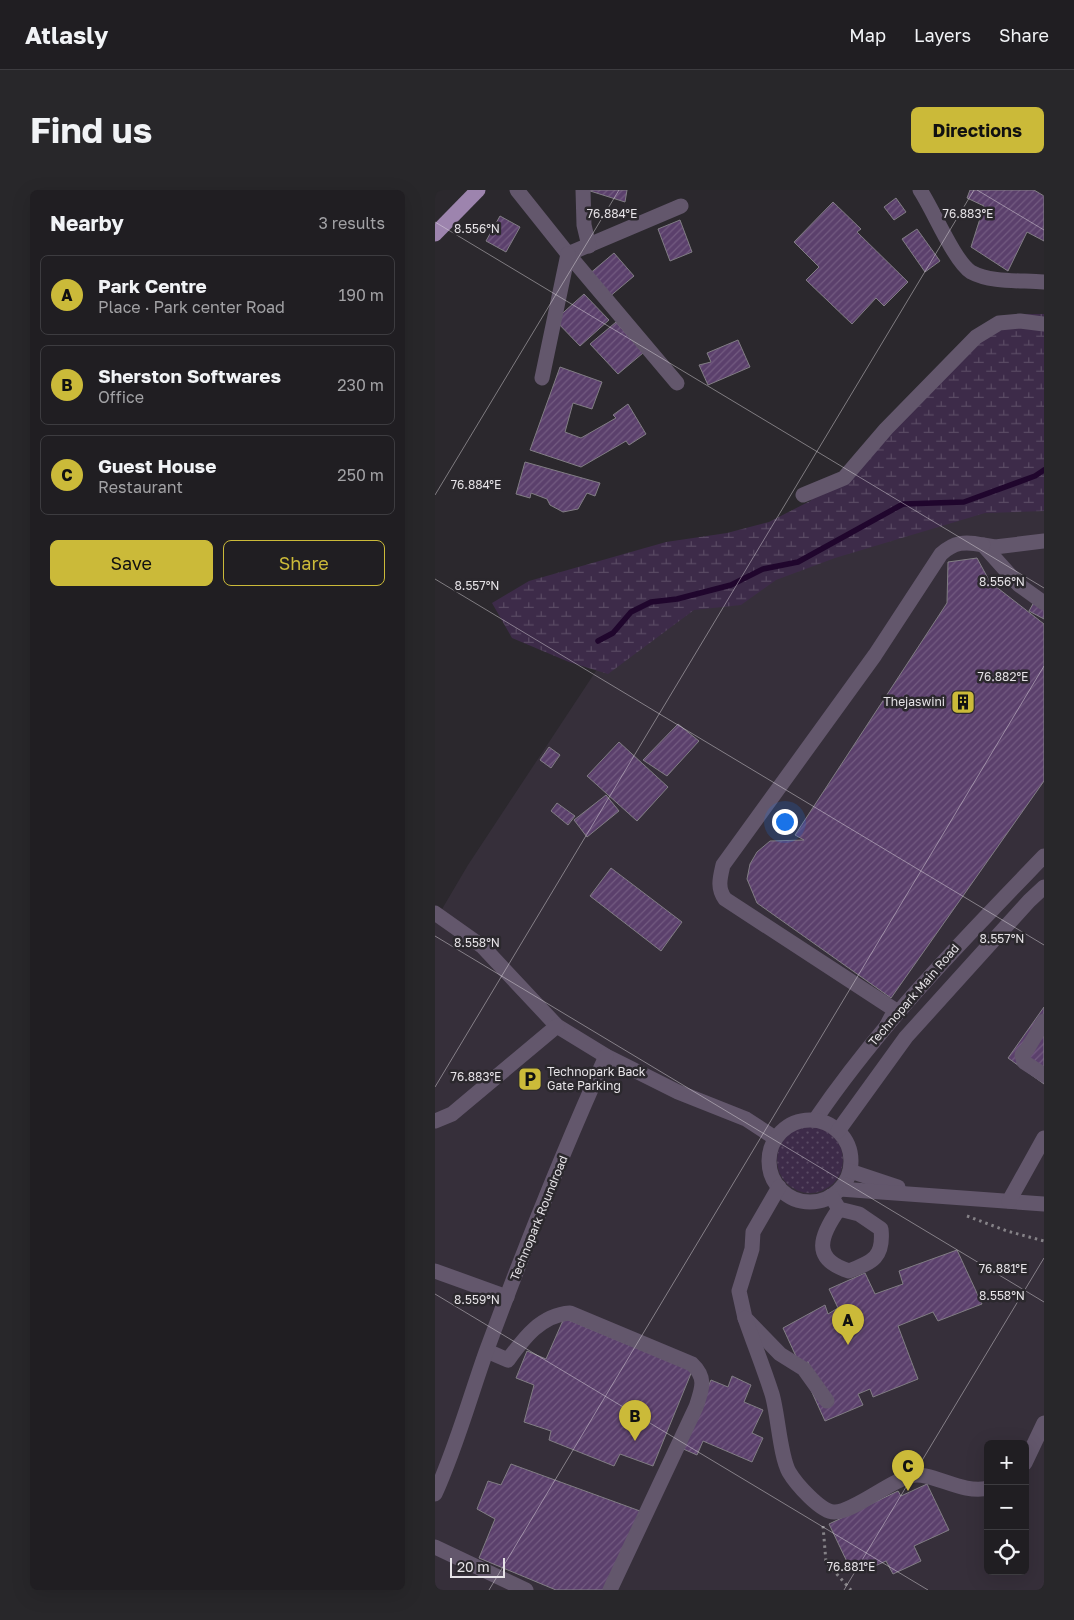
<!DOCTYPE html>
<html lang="en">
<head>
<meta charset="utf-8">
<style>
  :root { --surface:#201e22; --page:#28272a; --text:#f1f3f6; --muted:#a2a2a5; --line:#3d3c40; --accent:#cbba39 }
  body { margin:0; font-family:"Golos Text",sans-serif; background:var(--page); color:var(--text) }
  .controls { position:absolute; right:15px; bottom:15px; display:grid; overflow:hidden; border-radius:8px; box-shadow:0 5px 20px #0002 }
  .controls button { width:45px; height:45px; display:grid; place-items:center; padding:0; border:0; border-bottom:1px solid var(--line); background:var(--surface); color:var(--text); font:25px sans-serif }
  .scale { position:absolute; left:15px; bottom:12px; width:55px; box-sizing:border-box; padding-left:5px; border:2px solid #e6e3e7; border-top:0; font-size:14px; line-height:18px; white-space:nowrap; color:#e6e3e7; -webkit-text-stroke:4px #2b282d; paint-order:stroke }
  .you { position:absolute; left:349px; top:631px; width:18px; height:18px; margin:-12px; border:4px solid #fff; border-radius:50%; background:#1a73e8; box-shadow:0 0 0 8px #1a73e833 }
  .badge { display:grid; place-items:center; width:32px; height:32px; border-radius:50%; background:var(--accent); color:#111; font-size:16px; font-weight:700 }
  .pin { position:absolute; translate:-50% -41px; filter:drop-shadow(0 1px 2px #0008) }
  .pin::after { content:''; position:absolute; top:26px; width:18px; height:15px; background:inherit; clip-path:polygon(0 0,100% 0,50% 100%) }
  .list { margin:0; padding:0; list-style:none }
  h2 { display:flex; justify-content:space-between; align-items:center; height:65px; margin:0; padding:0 20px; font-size:21px }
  h2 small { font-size:16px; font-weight:400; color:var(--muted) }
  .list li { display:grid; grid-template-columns:32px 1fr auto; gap:15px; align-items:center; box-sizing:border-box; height:80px; margin:0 10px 10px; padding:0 10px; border:1px solid var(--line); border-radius:8px }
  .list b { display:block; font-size:19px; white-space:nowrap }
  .list p { margin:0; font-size:16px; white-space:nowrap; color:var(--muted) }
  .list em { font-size:16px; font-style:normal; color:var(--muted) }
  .actions { display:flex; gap:10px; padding:15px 20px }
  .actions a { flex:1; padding:11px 0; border:1px solid var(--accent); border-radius:8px; text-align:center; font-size:18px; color:var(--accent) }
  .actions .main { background:var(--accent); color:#111 }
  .icon { flex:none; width:28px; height:28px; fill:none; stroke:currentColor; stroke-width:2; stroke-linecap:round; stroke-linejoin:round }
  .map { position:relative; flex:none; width:609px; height:1400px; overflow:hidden; border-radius:8px }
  header { display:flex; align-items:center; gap:30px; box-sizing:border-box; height:70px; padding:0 25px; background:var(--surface); border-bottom:1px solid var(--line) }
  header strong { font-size:24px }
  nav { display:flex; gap:28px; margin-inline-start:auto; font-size:18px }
  .intro { display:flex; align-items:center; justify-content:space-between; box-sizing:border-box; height:120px; padding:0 30px }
  h1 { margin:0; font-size:35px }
  .button { padding:12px 22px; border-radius:8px; background:var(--accent); color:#111; font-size:18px; font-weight:700 }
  main { display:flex; gap:30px; padding:0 30px }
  aside { flex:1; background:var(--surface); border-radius:8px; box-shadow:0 5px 20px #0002 }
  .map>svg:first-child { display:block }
  .built { fill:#362f3a; fill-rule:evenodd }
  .grass { fill:url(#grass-dots) }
  .wetland { fill:url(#wetland-marsh) }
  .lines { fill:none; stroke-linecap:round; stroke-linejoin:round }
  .stream { stroke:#20062d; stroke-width:5.5 }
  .building { fill:url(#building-hatch); stroke:#817d84 }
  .path { stroke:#858287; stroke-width:3; stroke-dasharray:2.5 4; stroke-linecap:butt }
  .minor { stroke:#63576c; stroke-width:15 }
  .major { stroke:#9d84ae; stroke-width:15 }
  .ticks { fill:none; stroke:#e6e3e7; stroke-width:1; stroke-opacity:0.45 }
  .labels { text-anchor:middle; stroke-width:5; stroke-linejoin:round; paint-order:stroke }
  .poi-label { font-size:12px; fill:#e6e3e7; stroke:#2b282d; text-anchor:end }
  .street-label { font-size:12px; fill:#e6e3e7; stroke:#2b282d }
  .ticks-label { font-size:12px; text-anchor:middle; fill:#e6e3e7; stroke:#2b282d; stroke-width:5; stroke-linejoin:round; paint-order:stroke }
</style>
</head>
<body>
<header>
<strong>Atlasly</strong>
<nav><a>Map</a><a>Layers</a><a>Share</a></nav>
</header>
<div class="intro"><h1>Find us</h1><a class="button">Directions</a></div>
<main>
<aside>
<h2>Nearby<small>3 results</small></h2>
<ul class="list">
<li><span class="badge">A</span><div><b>Park Centre</b><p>Place · Park center Road</p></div><em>190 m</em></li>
<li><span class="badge">B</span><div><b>Sherston Softwares</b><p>Office</p></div><em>230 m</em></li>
<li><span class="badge">C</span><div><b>Guest House</b><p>Restaurant</p></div><em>250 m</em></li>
</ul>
<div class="actions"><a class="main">Save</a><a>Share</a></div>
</aside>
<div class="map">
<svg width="609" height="1400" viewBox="0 0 609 1400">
  <defs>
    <pattern id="grass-dots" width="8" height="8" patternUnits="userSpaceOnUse" patternTransform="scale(1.25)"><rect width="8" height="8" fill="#3d2b49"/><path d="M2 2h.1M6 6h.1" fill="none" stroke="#594a63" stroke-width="1.8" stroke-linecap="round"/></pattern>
    <pattern id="wetland-marsh" width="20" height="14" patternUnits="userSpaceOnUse" patternTransform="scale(1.25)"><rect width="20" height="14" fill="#3d2b49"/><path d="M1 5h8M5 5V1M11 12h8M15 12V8" fill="none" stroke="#594a63"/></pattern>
    <pattern id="building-hatch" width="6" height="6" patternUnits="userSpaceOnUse" patternTransform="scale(1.25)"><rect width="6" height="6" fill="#5b406c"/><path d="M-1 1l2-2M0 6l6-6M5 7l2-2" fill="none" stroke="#735b81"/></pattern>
  </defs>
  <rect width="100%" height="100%" fill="#2b282d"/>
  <path class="built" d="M609 287V1400H0V731L33 675 217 396ZM553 1254H590V1381H553Z"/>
  <circle class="grass" cx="375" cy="970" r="33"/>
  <path class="wetland" d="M580 124H609V321L550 323 400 368 341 390 306 415 259 420 173 484 134 472 77 448 57 413 94 391 231 352 292 343 334 332 375 311 504 192 535 153Z"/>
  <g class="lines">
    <path class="stream" d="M163 451 178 443 196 422 216 412 242 409 296 395 328 379 363 372 468 314 529 312 600 286 609 280"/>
  </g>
  <g class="building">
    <path d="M152 0H192L190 12Z"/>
    <path d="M535 0H599L609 6V51L592 42 573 81 536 57 549 16 532 8Z"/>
    <path d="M461 8 471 22 459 30 449 17Z"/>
    <path d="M398 12 426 39 422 42 473 92 449 116 441 108 417 134 371 90 384 77 359 52Z"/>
    <path d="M65 26 85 37 71 62 51 51Z"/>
    <path d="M245 30 257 62 235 71 223 39Z"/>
    <path d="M482 39 505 71 490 82 467 49Z"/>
    <path d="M179 63 199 86 173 108 153 85Z"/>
    <path d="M149 104 174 130 145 156 120 130Z"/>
    <path d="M181 132 208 163 183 184 155 154Z"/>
    <path d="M303 150 315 177 273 195 264 175 276 172 272 163Z"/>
    <path d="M125 177 167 192 157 219 138 213 130 242 146 248 181 228 178 225 193 214 211 244 194 255 191 251 146 277 95 260Z"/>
    <path d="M90 272 165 293 160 306 152 303 143 319 128 322 115 315 112 309 96 303 95 308 81 304Z"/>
    <path d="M542 368 555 392 609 434V591L456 808 322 713 312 689 315 674 322 662 335 651 369 650 360 645 512 413 513 372Z"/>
    <path d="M599 412 609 418V429L594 421Z"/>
    <path d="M243 534 264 551 232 586 208 570Z"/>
    <path d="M184 552 233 597 202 631 152 586Z"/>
    <path d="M114 557 125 565 116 578 105 570Z"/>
    <path d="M171 605 184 621 152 647 139 630Z"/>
    <path d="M122 613 140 626 133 635 116 621Z"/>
    <path d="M176 678 247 732 226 761 155 706Z"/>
    <path d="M609 817V894L573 868Z"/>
    <path d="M522 1060 547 1114 503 1131 498 1122 463 1136 483 1189 438 1207 435 1199 423 1204 428 1215 390 1231 370 1187 378 1183 373 1172 365 1175 348 1138 390 1115 393 1124 403 1118 394 1099 430 1083 440 1104 468 1094 464 1081Z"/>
    <path d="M129 1128 257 1181 218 1276 185 1264 179 1276 114 1250 116 1241 89 1232 99 1195 81 1188 92 1161 111 1169Z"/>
    <path d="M297 1186 316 1195 309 1212 328 1220 317 1243 328 1248 317 1272 268 1251 262 1265 246 1258 276 1190 293 1197Z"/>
    <path d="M76 1274 205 1321 172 1400H121L44 1368 60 1329 42 1319 53 1291 66 1295Z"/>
    <path d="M492 1294 514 1340 479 1356 486 1371 458 1384 451 1371 429 1381 425 1371 414 1376 394 1334 463 1301 466 1306Z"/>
  </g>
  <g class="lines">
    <g class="path">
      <path d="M532 1026 572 1041 609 1051"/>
      <path d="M388 1336 391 1372 416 1400"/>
    </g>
    <g class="minor">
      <path d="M82 0 133 64 246 16"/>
      <path d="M148 0 149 35 154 56"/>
      <path d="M485 0C498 19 519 71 536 82 556 93 587 90 609 92"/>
      <path d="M133 64 242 193"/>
      <path d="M107 188 133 64"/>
      <path d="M368 305 409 288 451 239 541 147 564 133 585 131 609 134"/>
      <path d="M609 351 560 357 548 355 584 395 609 413"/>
      <path d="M0 723 48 757 122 836 171 866 243 902 311 929 340 948"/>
      <path d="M609 831 593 858 587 865 589 872 609 885"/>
      <path d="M452 835 460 820 290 709C282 698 285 688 288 675L440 465 506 364C519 352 530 351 548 355"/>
      <path d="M380 930C446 833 528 750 609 666"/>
      <circle cx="375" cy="971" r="41"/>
      <path d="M0 931 17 924 122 836"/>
      <path d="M403 941 471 847 594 711 609 697"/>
      <path d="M415 981 463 997"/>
      <path d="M344 997 318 1042 317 1059 304 1101 310 1128 345 1164 369 1179 392 1211"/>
      <path d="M405 999 609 1014"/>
      <path d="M396 1006 404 1019C385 1046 376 1069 414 1081 438 1072 449 1067 446 1039L424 1024 404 1019"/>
      <path d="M574 1011 609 948"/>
      <path d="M0 1081 72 1107"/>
      <path d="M310 1128C319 1154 329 1179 337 1204 343 1224 345 1266 354 1282 361 1294 386 1322 399 1322 417 1323 455 1291 475 1286 495 1280 527 1305 553 1298"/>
      <path d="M52 1161 73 1170C89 1148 106 1125 135 1123L257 1174C272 1188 267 1199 261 1217L175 1400"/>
      <path d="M590 1273 609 1233"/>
      <path d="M0 1304C21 1258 34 1210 51 1162 88 1062 127 963 171 866"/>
      <path d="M0 1357 91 1400"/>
    </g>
    <path class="major" d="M0 44 43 0"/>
  </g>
  <path class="ticks" d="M542 0 609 40M0 32 609 398M0 305 184 0M0 389 609 755M0 746 609 1112M0 897 539 0M0 1104 493 1400M54 1400 609 476M409 1400 609 1068"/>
  <defs>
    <g id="building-square" transform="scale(1.25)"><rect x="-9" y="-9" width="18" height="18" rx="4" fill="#cbba39" stroke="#2b282d"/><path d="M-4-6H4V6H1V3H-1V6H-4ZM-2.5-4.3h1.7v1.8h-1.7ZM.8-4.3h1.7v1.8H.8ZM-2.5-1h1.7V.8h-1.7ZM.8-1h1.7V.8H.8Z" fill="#111"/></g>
    <g id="parking-square" transform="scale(1.25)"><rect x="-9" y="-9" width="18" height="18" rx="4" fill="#cbba39" stroke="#2b282d"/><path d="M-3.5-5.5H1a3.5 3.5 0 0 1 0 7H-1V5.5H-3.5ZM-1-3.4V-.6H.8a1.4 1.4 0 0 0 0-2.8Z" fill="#111"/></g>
  </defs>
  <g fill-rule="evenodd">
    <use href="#building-square" x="528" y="512"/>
    <use href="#parking-square" x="95" y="889"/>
  </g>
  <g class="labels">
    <g class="poi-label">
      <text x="510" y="516">Thejaswini</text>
      <text x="112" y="886" text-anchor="start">Technopark Back<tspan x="112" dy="14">Gate Parking</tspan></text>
    </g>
    <g class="street-label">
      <text transform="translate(479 805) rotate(-49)" y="4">Technopark Main Road</text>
      <text transform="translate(104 1028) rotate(-68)" y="4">Technopark Roundroad</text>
    </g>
  </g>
  <g class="ticks-label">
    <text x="533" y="28">76.883°E</text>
    <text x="177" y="28">76.884°E</text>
    <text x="42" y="43">8.556°N</text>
    <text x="41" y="299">76.884°E</text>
    <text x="567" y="396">8.556°N</text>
    <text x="42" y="400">8.557°N</text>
    <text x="568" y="491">76.882°E</text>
    <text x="567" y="753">8.557°N</text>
    <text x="42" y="757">8.558°N</text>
    <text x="41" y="891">76.883°E</text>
    <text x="568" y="1083">76.881°E</text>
    <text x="567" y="1110">8.558°N</text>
    <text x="42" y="1114">8.559°N</text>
    <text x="416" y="1381">76.881°E</text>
  </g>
</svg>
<div class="controls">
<button>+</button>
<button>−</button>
<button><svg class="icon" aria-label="locate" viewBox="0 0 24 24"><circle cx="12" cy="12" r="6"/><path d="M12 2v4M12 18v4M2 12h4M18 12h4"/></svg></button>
</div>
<div class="scale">20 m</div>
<div class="you"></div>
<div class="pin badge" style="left:413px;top:1155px">A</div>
<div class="pin badge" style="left:200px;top:1251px">B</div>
<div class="pin badge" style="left:473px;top:1301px">C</div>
</div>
</main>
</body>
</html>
